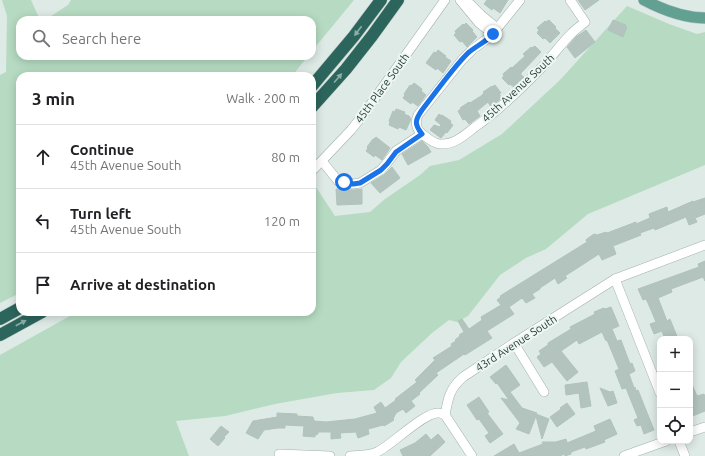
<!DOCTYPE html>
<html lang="en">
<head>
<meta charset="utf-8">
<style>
  :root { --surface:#fff; --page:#f2f2f2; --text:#202124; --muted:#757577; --line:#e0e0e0 }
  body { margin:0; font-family:Ubuntu,sans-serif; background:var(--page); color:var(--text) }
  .controls { position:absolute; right:12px; bottom:12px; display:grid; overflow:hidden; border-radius:8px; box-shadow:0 2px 10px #0003 }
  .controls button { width:36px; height:36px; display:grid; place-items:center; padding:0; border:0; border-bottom:1px solid var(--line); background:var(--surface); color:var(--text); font:20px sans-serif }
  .stop { position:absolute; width:12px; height:12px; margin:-9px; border:3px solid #1a73e8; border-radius:50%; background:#fff }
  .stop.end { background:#1a73e8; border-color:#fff; box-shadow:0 1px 4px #0008 }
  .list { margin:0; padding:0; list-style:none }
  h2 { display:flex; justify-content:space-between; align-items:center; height:52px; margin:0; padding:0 16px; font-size:17px }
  h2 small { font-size:13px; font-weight:400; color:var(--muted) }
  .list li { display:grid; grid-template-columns:26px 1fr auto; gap:12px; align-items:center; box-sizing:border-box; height:64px; padding:0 16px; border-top:1px solid var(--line) }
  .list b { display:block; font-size:15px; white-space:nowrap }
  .list p { margin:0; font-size:13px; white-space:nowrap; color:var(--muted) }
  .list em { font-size:13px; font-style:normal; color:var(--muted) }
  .icon { flex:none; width:22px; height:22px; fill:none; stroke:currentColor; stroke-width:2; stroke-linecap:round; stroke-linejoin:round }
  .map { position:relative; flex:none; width:705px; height:456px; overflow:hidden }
  .search { position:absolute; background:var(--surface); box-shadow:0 2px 10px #0003; left:16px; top:16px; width:300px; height:44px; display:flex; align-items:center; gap:10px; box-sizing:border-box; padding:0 14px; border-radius:12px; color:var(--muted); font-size:15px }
  .panel { position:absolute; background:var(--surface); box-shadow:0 2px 10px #0003; left:16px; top:72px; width:300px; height:244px; border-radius:12px }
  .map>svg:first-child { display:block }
  .green { fill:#b6dbc2 }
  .building { fill:#b3c4be; stroke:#b0c3bc }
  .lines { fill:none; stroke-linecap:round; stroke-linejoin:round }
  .minor-casing { stroke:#a1b1ac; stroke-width:10 }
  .major-casing { stroke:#bcc4c2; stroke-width:12 }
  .highway-casing { stroke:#bcc4c2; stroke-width:13 }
  .minor { stroke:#fff; stroke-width:9 }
  .major { stroke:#62a092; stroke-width:11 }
  .highway { stroke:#2b655c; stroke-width:12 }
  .oneway { fill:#8caea8 }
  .route { stroke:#1a73e8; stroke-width:5 }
  .labels { text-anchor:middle; stroke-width:4; stroke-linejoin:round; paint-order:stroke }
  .street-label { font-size:11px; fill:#1f3933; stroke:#eef6f3 }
</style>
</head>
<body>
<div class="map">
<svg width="705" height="456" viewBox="0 0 705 456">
  <rect width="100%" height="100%" fill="#deeae5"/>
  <g class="green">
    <path d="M2 0H31L40 20H20V56H308L292 76H20V293L0 303V75L6 72 7 16Z"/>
    <path d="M71 0H354L312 51V20H45L68 5Z"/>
    <path d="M627 6 669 24 697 34 705 32V165L588 214 546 249 526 258 500 275 468 316 457 322 449 320 432 333 401 362 391 378 374 390 337 393 275 404 225 416 176 421 189 456H0V355L77 312H312V181L335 216 370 212 385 199 420 175 430 166 459 160 502 134 560 80Z"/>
  </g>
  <g class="building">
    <path d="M487 0H508L500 13 493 8 492 10 484 4Z"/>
    <path d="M578 0H599L585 10Z"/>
    <path d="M549 20 556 27 555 28 560 33 550 43 545 38 543 39 537 33 539 30 537 28 545 21 546 22Z"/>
    <path d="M613 20 626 25 625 26 627 27 623 37 608 30Z"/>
    <path d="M466 23 473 30 472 31 477 37 467 47 462 41 460 42 454 35 456 33 455 31 463 24 464 25Z"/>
    <path d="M586 30 595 42 575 58 567 47 576 37Z"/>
    <path d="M535 46 541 52 521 73V75L524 77 514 87 510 84 509 85 502 78 504 76 503 74 511 67 512 68 525 56 523 54 531 47 532 48Z"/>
    <path d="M438 50 446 56 445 57 451 61 443 73 437 68 436 70 426 63 434 52 436 53Z"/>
    <path d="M414 83 422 89 421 91 426 95 418 106 412 102 411 104 403 98 405 95 404 94 410 85 411 86Z"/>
    <path d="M495 85 501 93 499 94 502 98 491 107 488 102 477 111 480 116 469 124 465 119 463 120 458 111 461 109 460 108 469 102 470 103 481 96 484 93 483 92 492 86V87Z"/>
    <path d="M396 109 405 112 404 114 409 116 411 119 406 130 399 127 398 129 389 125 390 122 389 121 393 111 395 112Z"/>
    <path d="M439 114 442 116V115L451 121 450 123 453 125 447 133 446 132 441 138 430 130 434 125 440 127 441 125 435 120Z"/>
    <path d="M376 137 390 148 382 160 375 155 374 157 366 151 368 148 367 147 373 139H374Z"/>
    <path d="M422 141 428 147 431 152 408 165 402 154Z"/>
    <path d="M392 167 400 178 380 193 371 183 384 175Z"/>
    <path d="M336 189 354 190 362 189V204L337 205Z"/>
    <path d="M705 198V214L695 218 697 222 689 225 686 217 655 230 654 228 640 233 641 235 613 246 616 254 602 260 599 254 565 276 567 278 558 284 555 278 540 288V289L532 294 535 298 526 303 522 298 509 307 514 314 487 331 492 338 465 355 464 354 436 373 438 375 419 393 420 394 411 401 415 406 406 413 403 409 396 413 393 419 394 420 384 426 383 425 368 429 369 434 358 438 356 432 340 433 341 438 331 439V432H318V434L315 435V437L303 436 304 426 285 425V428H278L264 430 258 439 246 433 253 421 277 417V413L297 414V416L313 417 314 421 326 422 355 419 377 413 374 407 381 402 385 408 396 400 395 399 417 382 415 380 435 360 433 358 452 346 451 344 456 341 455 340 460 336 459 335 464 332 458 321 462 319 469 329 482 320 481 317 501 305 497 300 501 297 500 296 587 242 586 240 587 239 594 234 597 235 606 232 607 233 636 222V224L650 218 649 214 667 207 668 212 693 201V202Z"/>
    <path d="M705 261V281L703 277 671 289 672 292 658 298 667 321 670 319 678 339H665L662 331 654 334 650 324 656 322 648 303 646 299 643 300 638 289 699 267 698 264Z"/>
    <path d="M611 307 619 326 612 329 617 341 621 340 630 364 632 363 635 371 629 374 634 388 635 387 636 391 638 390 654 430 644 434 641 425 637 426 634 420 638 418 626 388 622 389 615 371 619 369 607 340 606 341 602 332 579 344 577 340 561 351 578 372 567 381 552 362 544 367 537 357 541 354 539 351 548 345V343L571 329 570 327 595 314 594 312 604 308 605 309Z"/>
    <path d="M506 365 520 385 510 392 522 408 537 413 536 414 549 419 542 439 536 416 529 434 516 429 520 423 501 398 509 400 497 383 496 384 490 377Z"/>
    <path d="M690 380 697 396 704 394 705 397V411L690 417Z"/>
    <path d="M587 382 591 406 581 408 579 393 566 395 565 385Z"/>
    <path d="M600 388 610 392 613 391 617 403 608 406Z"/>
    <path d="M479 397 489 412 487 413 503 434 490 443 485 436 489 433 479 419 477 420 467 405Z"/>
    <path d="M567 403 575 414 557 427 550 417 557 412 561 409 560 408Z"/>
    <path d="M610 419 617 434 604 440 605 442 586 449 585 447 571 452V454L565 456 564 454 560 456H494L514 444 519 453 543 444 542 442H556L566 439 567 443 596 431 594 426Z"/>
    <path d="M221 426 229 432 224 437 225 438 218 446 210 439Z"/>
    <path d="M426 434 431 440 438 434 445 442 430 456H403L400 450 415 443Z"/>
  </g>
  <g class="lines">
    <g class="minor-casing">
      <g id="minor">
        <path d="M460 0 479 23 493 34"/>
        <path d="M520 0 491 36 473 49 462 60 418 115C415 122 416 129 422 134 427 138 434 144 440 144 454 145 465 135 475 127 501 109 523 87 545 64 554 54 562 43 571 34 575 30 580 26 585 22L570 0"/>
        <path d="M468 2 481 15 497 28"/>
        <path d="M322 161 338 181 353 184 360 183 381 170 387 163 396 151 422 134"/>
        <path d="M312 171 351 130 363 115 445 0"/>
        <path d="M615 279 660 393"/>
        <path d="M514 343 544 392"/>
        <path d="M445 415C448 398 450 388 463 377L514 343 615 279 705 245"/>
        <path d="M445 415 472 456"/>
        <path d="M690 432 705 427"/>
        <path d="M679 441 685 456"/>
        <path d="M280 456 279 454 330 456"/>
        <path d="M350 456C359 455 369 456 377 452 392 445 425 411 439 413 441 413 443 414 445 415"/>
        <path d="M624 456 666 441"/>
      </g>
    </g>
    <g class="major-casing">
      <path id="major" d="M644 0C663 10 683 18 705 18"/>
    </g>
    <g class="highway-casing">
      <g id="highway">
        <path d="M312 86 354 36 381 0"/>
        <path d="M312 107 346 69 372 36 398 0"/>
        <path d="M0 319 20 308"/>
        <path d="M0 335 42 312"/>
      </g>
    </g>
    <use href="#minor" class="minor"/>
    <use href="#major" class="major"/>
    <use href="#highway" class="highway"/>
  </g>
  <defs><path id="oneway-solid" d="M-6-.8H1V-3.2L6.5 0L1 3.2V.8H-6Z"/></defs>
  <g class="oneway">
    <use href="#oneway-solid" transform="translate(358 31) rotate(127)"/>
    <use href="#oneway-solid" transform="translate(338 78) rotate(-49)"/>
    <use href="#oneway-solid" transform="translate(21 323) rotate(-28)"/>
  </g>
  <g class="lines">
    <path class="route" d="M344 182 353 184 360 183 381 170 387 164 396 152 422 134C414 124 415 120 422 110 437 91 451 70 468 53 476 46 486 42 493 34"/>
  </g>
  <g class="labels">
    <g class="street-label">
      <text transform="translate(382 88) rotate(-54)" y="4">45th Place South</text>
      <text transform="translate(518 88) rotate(-43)" y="4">45th Avenue South</text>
      <text transform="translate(516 343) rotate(-33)" y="4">43rd Avenue South</text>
    </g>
  </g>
</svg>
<div class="controls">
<button>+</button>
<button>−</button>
<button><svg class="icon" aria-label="locate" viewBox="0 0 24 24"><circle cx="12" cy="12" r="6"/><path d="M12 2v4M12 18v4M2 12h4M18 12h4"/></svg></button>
</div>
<div class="stop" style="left:344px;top:182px"></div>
<div class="stop end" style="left:493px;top:34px"></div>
<div class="search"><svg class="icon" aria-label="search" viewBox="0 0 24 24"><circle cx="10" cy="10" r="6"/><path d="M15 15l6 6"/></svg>Search here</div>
<section class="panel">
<h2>3 min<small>Walk · 200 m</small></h2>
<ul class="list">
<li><svg class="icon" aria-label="ahead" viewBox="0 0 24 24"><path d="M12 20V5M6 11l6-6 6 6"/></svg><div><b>Continue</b><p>45th Avenue South</p></div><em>80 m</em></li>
<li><svg class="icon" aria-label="left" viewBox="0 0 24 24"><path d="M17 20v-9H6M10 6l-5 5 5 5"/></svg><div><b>Turn left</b><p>45th Avenue South</p></div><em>120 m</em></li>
<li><svg class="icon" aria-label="arrive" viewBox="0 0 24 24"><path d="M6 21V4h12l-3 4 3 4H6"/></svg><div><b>Arrive at destination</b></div></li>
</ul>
</section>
</div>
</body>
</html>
